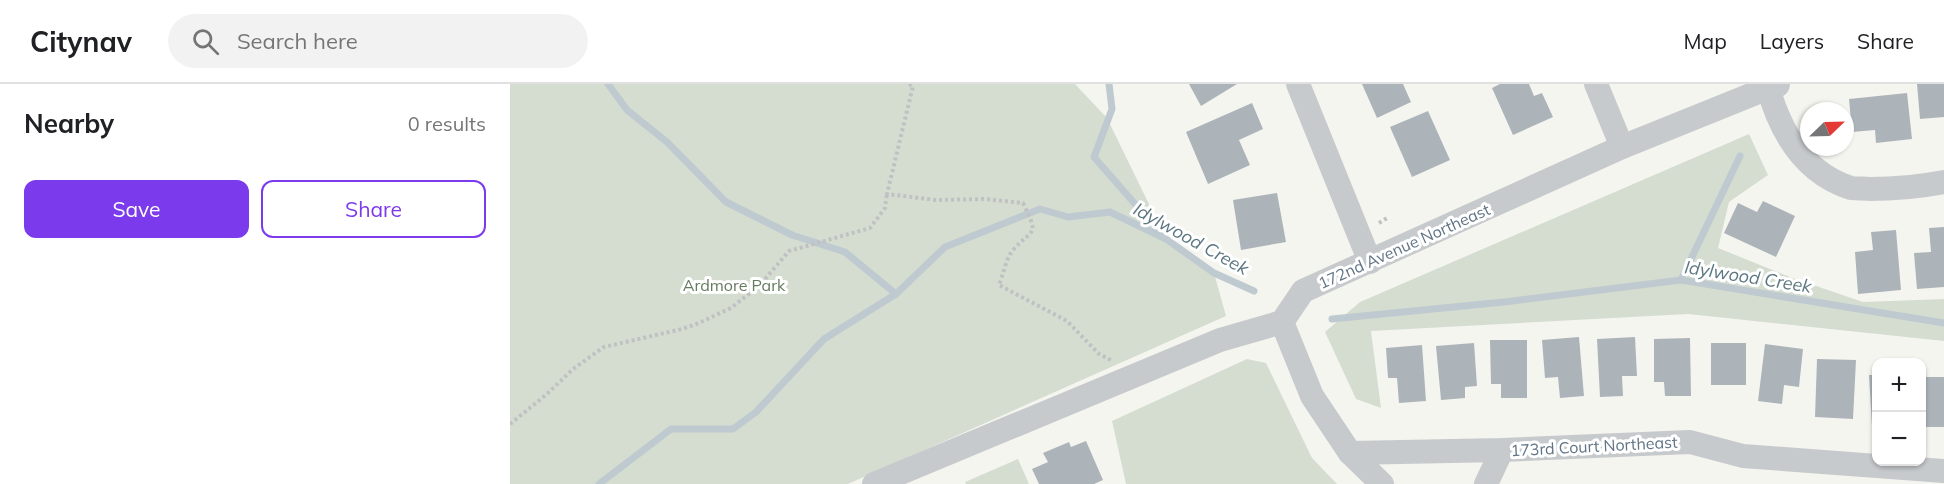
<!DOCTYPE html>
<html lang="en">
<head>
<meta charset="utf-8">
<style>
  :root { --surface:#fff; --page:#f2f2f2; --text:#202124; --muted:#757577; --line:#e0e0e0; --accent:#7c3aed }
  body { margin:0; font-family:Mulish,sans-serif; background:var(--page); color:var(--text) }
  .controls { position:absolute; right:18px; bottom:18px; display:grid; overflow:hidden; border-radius:12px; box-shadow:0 2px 4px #0004 }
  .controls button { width:54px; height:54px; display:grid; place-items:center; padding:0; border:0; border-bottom:2px solid var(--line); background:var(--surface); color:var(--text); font:30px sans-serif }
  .compass { position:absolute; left:1290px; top:18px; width:54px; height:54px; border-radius:50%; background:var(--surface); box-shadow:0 2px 4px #0004; rotate:67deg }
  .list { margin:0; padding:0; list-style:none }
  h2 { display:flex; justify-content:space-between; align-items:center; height:78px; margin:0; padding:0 24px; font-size:26px }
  h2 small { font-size:20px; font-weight:400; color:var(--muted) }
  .actions { display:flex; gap:12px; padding:18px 24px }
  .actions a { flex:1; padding:14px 0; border:2px solid var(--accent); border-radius:12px; text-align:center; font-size:21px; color:var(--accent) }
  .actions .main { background:var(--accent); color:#fff }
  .icon { flex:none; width:33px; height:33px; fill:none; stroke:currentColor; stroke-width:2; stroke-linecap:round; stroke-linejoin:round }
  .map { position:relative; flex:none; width:1434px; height:400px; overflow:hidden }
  header { display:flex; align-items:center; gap:36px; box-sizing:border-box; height:84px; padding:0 30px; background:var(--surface); border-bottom:2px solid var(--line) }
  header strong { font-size:28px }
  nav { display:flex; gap:33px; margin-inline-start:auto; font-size:21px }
  .search { width:420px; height:54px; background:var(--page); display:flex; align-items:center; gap:15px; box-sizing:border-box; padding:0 21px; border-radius:33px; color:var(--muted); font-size:22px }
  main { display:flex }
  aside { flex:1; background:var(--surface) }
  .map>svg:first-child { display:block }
  .green { fill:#d5ddd1 }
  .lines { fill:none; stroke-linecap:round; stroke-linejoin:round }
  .stream { stroke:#bfcad0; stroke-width:7 }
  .building { fill:#acb4ba }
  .path { stroke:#c0c1c3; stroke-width:4; stroke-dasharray:3 3; stroke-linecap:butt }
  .minor { stroke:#c7cacd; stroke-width:24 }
  .tertiary { stroke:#c7cacd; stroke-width:28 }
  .labels { text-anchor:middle; stroke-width:6; stroke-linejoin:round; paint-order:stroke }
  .street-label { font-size:16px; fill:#617485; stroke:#fff }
  .park-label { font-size:16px; fill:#657b60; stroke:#fff }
  .water-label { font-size:18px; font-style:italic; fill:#5c7782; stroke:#fff }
</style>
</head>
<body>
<header>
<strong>Citynav</strong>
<div class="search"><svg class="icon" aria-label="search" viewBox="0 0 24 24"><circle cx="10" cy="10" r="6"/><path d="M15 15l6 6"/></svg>Search here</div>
<nav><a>Map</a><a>Layers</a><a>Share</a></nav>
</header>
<main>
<aside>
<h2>Nearby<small>0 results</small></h2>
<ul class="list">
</ul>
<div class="actions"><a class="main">Save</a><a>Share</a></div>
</aside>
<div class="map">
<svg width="1434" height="400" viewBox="0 0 1434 400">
  <rect width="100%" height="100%" fill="#f5f5f0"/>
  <g class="green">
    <path d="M0 0H565L597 34 656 155 704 189 716 232 338 400H0Z"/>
    <path d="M1239 50 1258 91 1219 118 1208 164 1280 193 1353 218 1434 215V257L1178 230 861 247 871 324 846 315 815 248 850 218Z"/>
    <path d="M737 275 756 279 802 374 827 400H616L602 337Z"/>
    <path d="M508 375 519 400H456L455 398Z"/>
  </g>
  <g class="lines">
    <g class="stream">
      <path d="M98 0 117 26 157 58 216 118 282 151 335 168 386 210"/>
      <path d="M599 0 602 25 584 73 653 152"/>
      <path d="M1171 196 1230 72"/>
      <path d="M822 235 994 218 1171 196 1434 239"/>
      <path d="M89 400 161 345H223L246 328 314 255 386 210 435 163 530 125 558 133 600 128 656 155 704 189 744 207"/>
    </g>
  </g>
  <g class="building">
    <path d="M679 0H727L691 22Z"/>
    <path d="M852 0H893L901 18 867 34Z"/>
    <path d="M990 0H1019L1024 12 1032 9 1043 33 1003 51 982 4Z"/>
    <path d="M1407 0H1434V33L1410 35Z"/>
    <path d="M1397 9 1402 55 1366 59 1365 46 1342 48 1339 15Z"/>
    <path d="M742 19 753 45 729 56 740 81 698 100 676 48Z"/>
    <path d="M918 27 940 76 902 93 880 43Z"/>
    <path d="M767 109 776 158 731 166 723 116Z"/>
    <path d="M1253 117 1285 132 1266 173 1214 149 1228 119 1247 128Z"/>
    <path d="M1434 143V203L1407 205 1404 169 1421 168 1419 144Z"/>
    <path d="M1386 146 1391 206 1348 210 1345 168 1363 166 1361 148Z"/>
    <path d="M1069 253 1074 312 1050 314 1048 293 1035 294 1032 256Z"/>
    <path d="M1125 253 1127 292H1112L1113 312 1090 313 1087 255Z"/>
    <path d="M1180 254 1181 312H1155L1154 298H1144V255Z"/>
    <path d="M980 256H1017V314H991V300H981Z"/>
    <path d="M964 259 967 302 955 303V314L931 316 926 262Z"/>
    <rect x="1201" y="259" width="35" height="42"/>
    <path d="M1255 260 1293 265 1289 303 1274 301 1272 320 1248 317Z"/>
    <path d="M912 261 916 317 889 319 887 294H878L876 264Z"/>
    <path d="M1307 275 1346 276 1343 335 1305 333Z"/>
    <path d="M1359 291H1366V342H1362Z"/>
    <path d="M1414 293H1434V343H1413Z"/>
    <path d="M576 357 593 396 584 400H529L522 385 538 378 533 369 559 358 561 363Z"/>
  </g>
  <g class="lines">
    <g class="path">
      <path d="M399 0 403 2 377 110 426 116 475 115 513 119C530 154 523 143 503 166 496 174 493 191 489 201L557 237 589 270 601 276"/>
      <path d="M869 139 877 134"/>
      <path d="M0 340 37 310 63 285 94 263 172 245 189 239 221 224 249 202 279 167 360 144 375 124 377 110"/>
    </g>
    <g class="minor">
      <path d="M788 0 860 178"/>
      <path d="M1086 0 1112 63"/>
      <path d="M1257 0C1269 45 1293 89 1341 104 1347 105 1354 104 1360 105 1386 105 1408 103 1434 98"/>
      <path d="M772 238 802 312 840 369 872 400"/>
      <path d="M840 369 992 366 1180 358 1233 372 1434 387"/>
      <path d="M364 400 710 256 772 238 793 207 1112 63 1258 4"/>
      <path d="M976 400 992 366"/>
    </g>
    <path class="tertiary" d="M1258 4 1266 0"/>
  </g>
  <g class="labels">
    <g class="street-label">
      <text transform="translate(894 162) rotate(-24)" y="6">172nd Avenue Northeast</text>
      <text transform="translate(1084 362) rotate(-3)" y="6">173rd Court Northeast</text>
    </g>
    <g class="park-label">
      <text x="224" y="207">Ardmore Park</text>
    </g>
    <g class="water-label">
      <text transform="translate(681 155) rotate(29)" y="6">Idylwood Creek</text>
      <text transform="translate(1238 193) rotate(9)" y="6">Idylwood Creek</text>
    </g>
  </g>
</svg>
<div class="controls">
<button>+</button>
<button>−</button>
</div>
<svg class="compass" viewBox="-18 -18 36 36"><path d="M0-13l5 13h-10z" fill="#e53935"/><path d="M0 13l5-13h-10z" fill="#757577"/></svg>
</div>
</main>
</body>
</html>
